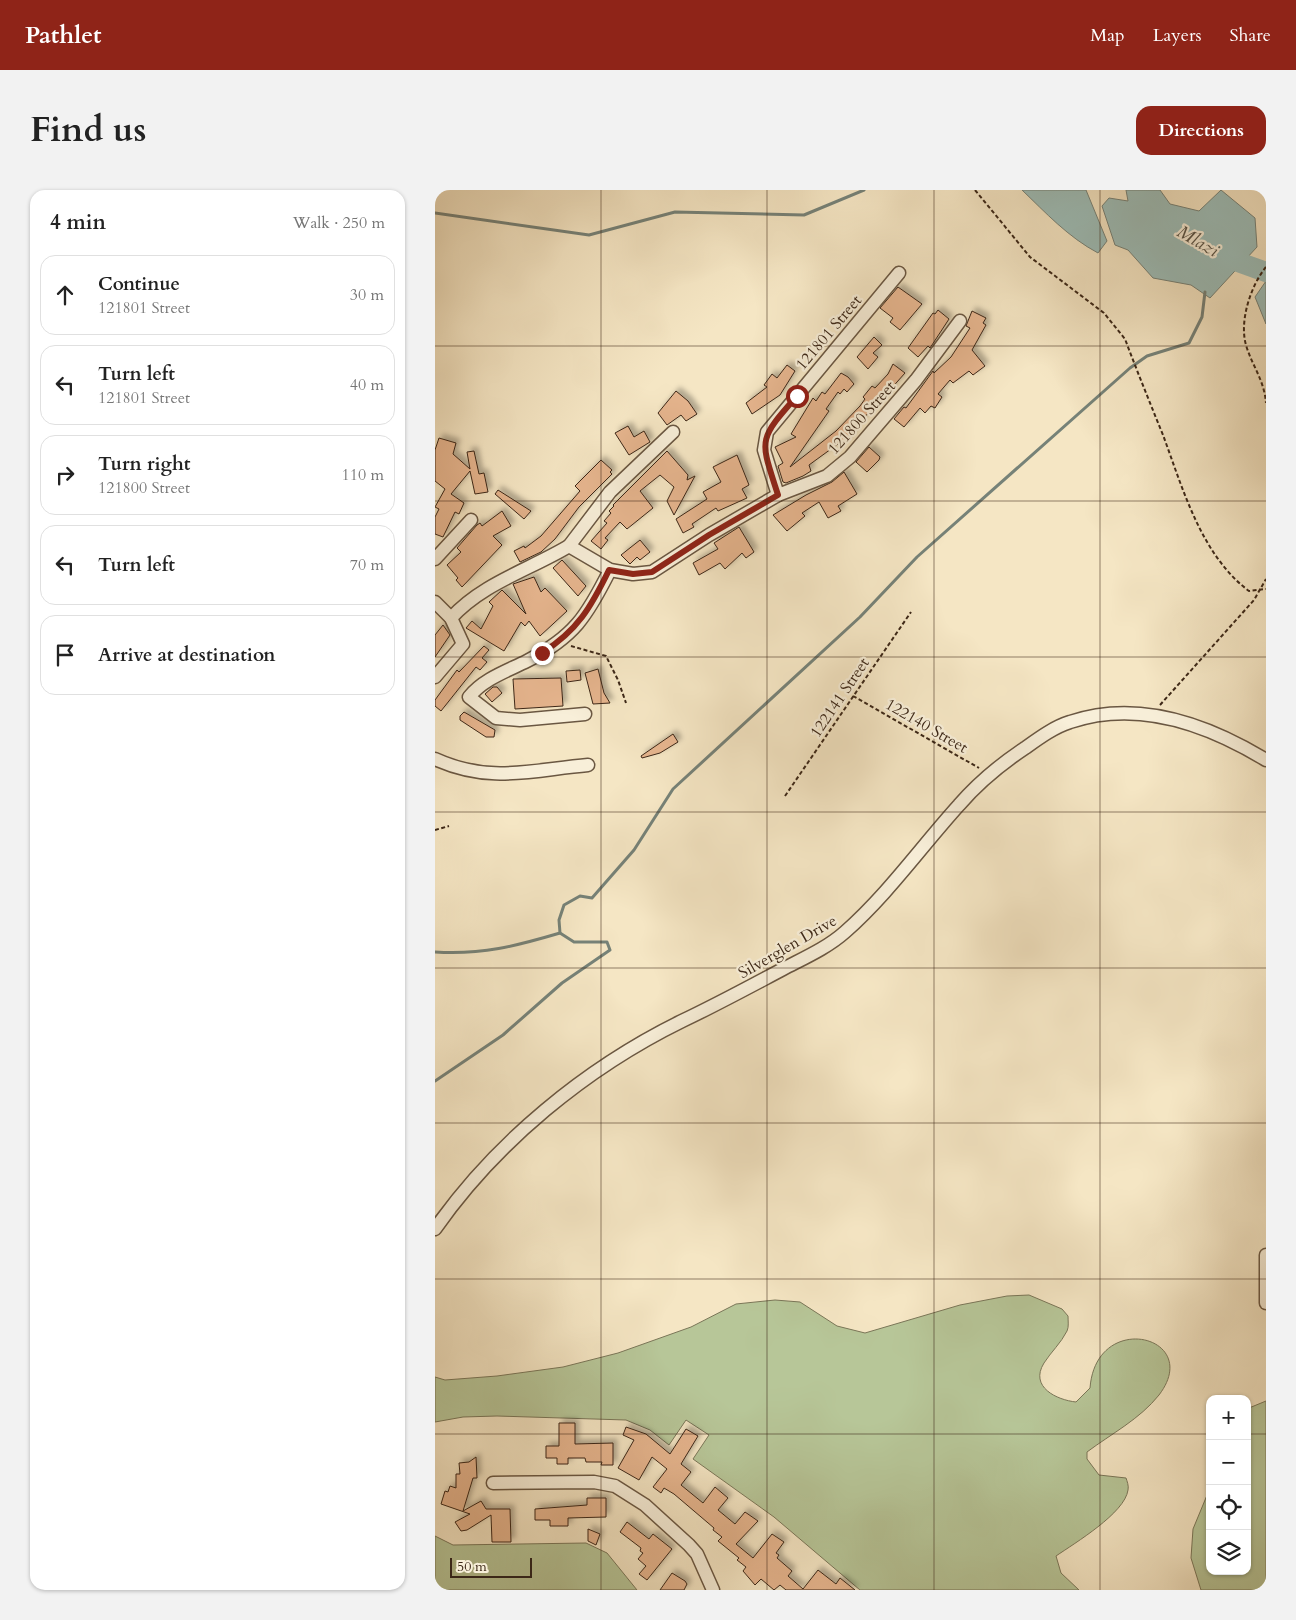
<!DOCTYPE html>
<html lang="en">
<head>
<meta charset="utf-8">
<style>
  :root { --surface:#fff; --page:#f2f2f2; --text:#222; --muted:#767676; --line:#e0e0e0; --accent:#8f2418 }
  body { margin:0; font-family:Cardo,serif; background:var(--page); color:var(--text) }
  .controls { position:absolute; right:15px; bottom:15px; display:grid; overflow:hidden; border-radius:10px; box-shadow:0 1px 4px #0004 }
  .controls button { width:45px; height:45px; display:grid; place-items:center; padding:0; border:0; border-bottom:1px solid var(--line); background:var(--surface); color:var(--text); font:25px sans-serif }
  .scale { position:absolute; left:15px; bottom:12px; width:82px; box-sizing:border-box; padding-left:5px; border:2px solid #3c2717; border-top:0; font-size:14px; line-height:18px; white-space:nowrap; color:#3c2717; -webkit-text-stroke:4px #f8efd9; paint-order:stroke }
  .stop { position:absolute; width:15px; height:15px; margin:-11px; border:4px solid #8f2418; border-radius:50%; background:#fff }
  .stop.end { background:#8f2418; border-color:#fff; box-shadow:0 1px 5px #0008 }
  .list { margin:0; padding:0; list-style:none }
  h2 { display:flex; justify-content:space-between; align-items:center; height:65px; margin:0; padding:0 20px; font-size:21px }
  h2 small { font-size:16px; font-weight:400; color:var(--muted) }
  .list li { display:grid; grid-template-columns:32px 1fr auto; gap:15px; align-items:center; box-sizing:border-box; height:80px; margin:0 10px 10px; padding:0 10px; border:1px solid var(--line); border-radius:15px }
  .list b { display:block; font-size:19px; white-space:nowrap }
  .list p { margin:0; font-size:16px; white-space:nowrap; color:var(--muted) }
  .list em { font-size:16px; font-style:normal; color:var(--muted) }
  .icon { flex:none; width:28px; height:28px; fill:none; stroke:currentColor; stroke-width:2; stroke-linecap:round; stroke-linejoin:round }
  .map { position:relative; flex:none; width:831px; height:1400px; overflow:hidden; border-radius:15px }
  header { display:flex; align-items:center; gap:30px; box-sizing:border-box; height:70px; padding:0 25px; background:var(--accent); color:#fff }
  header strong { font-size:24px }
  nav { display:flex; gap:28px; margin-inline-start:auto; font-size:18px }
  .intro { display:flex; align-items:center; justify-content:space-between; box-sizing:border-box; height:120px; padding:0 30px }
  h1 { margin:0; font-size:35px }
  .button { padding:12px 22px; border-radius:15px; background:var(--accent); color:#fff; font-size:18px; font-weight:700 }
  main { display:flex; gap:30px; padding:0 30px }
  aside { flex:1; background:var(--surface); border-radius:15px; box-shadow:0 1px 4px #0004 }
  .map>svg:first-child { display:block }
  .green { fill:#b7c698; stroke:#7a7658 }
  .water { fill:#9dbeb9; stroke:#768278 }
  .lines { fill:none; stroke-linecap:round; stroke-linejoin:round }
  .stream { stroke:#768278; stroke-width:3 }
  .river { stroke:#9dbeb9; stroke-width:20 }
  .building { fill:#e5b48d; stroke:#3c2717; filter:url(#shadow) }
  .minor-casing { stroke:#6a5742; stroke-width:15 }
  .path { stroke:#3c2717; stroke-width:2; stroke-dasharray:4 2.5; stroke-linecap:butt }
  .minor { stroke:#f8efd9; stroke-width:12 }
  .route { stroke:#8f2418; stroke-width:6 }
  .grid { fill:none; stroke:#3c2717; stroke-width:1; stroke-opacity:0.55 }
  .labels { text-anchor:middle; stroke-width:4.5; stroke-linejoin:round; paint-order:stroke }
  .street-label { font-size:16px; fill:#3c2717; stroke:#f8efd9 }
  .water-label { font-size:18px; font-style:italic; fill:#595448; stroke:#f8efd9 }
</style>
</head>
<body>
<header>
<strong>Pathlet</strong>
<nav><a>Map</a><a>Layers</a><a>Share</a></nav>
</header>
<div class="intro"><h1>Find us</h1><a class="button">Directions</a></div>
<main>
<aside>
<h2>4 min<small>Walk · 250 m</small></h2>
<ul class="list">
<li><svg class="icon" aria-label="ahead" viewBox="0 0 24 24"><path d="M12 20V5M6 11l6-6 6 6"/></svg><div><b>Continue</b><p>121801 Street</p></div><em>30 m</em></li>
<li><svg class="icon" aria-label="left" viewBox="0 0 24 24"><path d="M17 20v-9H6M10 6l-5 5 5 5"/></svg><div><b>Turn left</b><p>121801 Street</p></div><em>40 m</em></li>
<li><svg class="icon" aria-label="right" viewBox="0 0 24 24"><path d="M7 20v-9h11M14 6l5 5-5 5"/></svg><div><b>Turn right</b><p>121800 Street</p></div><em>110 m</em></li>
<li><svg class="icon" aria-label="left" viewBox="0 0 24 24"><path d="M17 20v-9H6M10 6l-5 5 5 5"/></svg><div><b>Turn left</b></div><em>70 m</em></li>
<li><svg class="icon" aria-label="arrive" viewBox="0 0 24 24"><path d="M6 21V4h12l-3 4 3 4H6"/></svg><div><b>Arrive at destination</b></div></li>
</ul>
</aside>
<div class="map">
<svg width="831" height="1400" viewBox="0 0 831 1400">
  <defs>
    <filter id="shadow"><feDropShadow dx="4" dy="-4" stdDeviation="2.5" flood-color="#0004"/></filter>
  </defs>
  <rect width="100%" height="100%" fill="#f5e6c4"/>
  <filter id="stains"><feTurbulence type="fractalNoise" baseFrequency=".004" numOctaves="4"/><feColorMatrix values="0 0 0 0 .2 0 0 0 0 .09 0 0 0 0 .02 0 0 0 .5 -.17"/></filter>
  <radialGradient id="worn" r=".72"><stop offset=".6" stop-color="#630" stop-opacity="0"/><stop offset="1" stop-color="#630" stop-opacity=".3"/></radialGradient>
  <g class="green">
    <path d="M594 1105 627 1119 633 1126C633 1131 634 1137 632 1141 626 1153 616 1162 609 1173 594 1197 622 1210 641 1212L655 1198C661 1119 769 1146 724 1205 705 1229 676 1244 652 1262V1269L664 1285 691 1288C692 1291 694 1296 693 1300 690 1323 640 1353 621 1366L626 1383 644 1400H425L339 1327 258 1269 274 1245 251 1230 234 1255 215 1240 191 1230 62 1226 28 1227 0 1232V1187L10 1190 62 1186 128 1177 183 1163 256 1137 301 1114 340 1110 365 1112 402 1136 430 1143 525 1115 572 1106Z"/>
    <path d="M831 1211V1400H766L756 1368 758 1339 775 1298V1381H812V1221L814 1218Z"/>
    <path d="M0 1346 18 1355 151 1353 172 1363 202 1400H0Z"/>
  </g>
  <g class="water">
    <path d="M587 0H651L672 51 663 63C633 47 611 23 587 0Z"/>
    <path d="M691 0H725L735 14 764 21 786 0 820 28 822 57 775 108 756 95 718 88 693 60 680 55 667 16 674 8 693 11Z"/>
    <path d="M831 91V134L820 107Z"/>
  </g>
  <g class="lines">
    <g class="stream">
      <path d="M0 23 154 45 240 22 369 25 429 0"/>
      <path d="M0 762C47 765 81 756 125 743"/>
      <path d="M0 891 68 845 127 793 175 760 172 752H139L125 743 124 730 129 715 145 706 157 708 199 660 238 599 425 427 482 367 695 178 712 166 754 153 767 127 770 102"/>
    </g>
    <path class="river" d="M781 64 831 82"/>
  </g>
  <g class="building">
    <path d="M463 97 487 114 465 140 455 132 458 128 445 118Z"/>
    <path d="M503 120 514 129 495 158 493 156 483 167 473 158 498 123 500 124Z"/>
    <path d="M537 121 551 128 548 133 551 135 537 160 550 176 538 185 534 181 518 193 515 190 503 204 507 207 500 218 496 216 490 223 485 218 469 237 459 229 469 217 471 218 498 181 499 183 516 167 535 138 531 136Z"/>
    <path d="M439 147 447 155 438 163 443 167 433 179 422 167Z"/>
    <path d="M458 174 470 183 438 219 415 240 418 243 409 253 407 251 374 275 376 281 368 286 351 293 348 292 343 276 348 273 340 257 361 247 356 244 378 208 381 211 387 202 390 204 406 183 413 187 419 194 412 202 409 199 405 204 403 202 391 219 394 221 355 277 401 241 425 216 430 209 428 207 437 196 440 198 453 184Z"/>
    <path d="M352 175 360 181 345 205 317 224 311 213 332 197 329 195 337 184 342 188Z"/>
    <path d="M241 201 253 211 262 224 251 231 246 225 232 235 223 223Z"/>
    <path d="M193 236 199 247 209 241 215 252 194 265 180 243Z"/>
    <path d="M4 248 21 253 18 264 35 279 32 262 39 261 44 284 49 283 53 302 40 304 35 281 16 304 29 313 24 324 20 322 8 347 0 344V327L4 319 0 317 10 299 0 291V260Z"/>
    <path d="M434 257 445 267 444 270 432 282 421 272Z"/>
    <path d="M232 261 253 285 252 290 260 286 239 325 232 311 239 297 225 285 205 301 218 318 192 339 185 332 170 348 173 350 166 359 156 351 172 333 169 331 176 323 174 321 179 316 178 315Z"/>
    <path d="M302 265 314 295 307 299 312 308 283 321 281 318 257 334 259 337 248 343 241 329 272 309 268 302 286 292 278 277Z"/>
    <path d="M166 270 177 280 175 282 177 284 144 317 120 349 106 362 85 372 79 361 89 356 90 358 106 346 145 301 140 296Z"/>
    <path d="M409 282 422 304 403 316 406 321 393 328 384 312 367 323 370 326 352 341 338 325 371 305 397 292Z"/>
    <path d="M63 300 96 321 89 329 60 304Z"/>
    <path d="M67 321 76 336 58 346 67 355 27 397 21 390 23 388 12 375 26 362 22 358 42 335 45 333 47 336Z"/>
    <path d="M304 337 319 362 311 368 307 363 290 379 285 373 264 385 258 373 283 359 279 353Z"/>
    <path d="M205 350 215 362 205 370 202 367 195 374 186 365Z"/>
    <path d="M127 370 151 396 143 406 118 378Z"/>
    <path d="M99 387 106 402 110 398 132 421 105 446 94 431 90 436 86 432 69 461 31 438 37 431 46 439 58 416 54 412 67 400 91 424 78 394Z"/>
    <path d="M8 435 15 445 0 467V445Z"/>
    <path d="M49 456 54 460 47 468 52 472 45 480 41 477 6 521 0 516V510L22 480 24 482Z"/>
    <path d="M163 479 169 503 175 513 158 514 150 483Z"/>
    <path d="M145 480 146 490 132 492 131 481Z"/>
    <path d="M126 488 128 516 80 519 78 489Z"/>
    <path d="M58 497H62L67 503 57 512 50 504Z"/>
    <path d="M29 522 60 540 59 547H51L25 530V526Z"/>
    <path d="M238 544 243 552 225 563 207 568 206 566Z"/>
    <path d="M124 1233H140V1254L178 1253V1275H166L167 1272H151L150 1268H133V1274H122V1268H111V1256H124Z"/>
    <path d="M191 1237 211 1244 235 1264 251 1239 263 1246 246 1274 256 1282 246 1295 268 1313 280 1297 293 1308 283 1320 300 1334 310 1322 323 1331 301 1354 318 1368 337 1344 349 1352 341 1363 344 1365 342 1368 357 1381 353 1386 368 1399 383 1380 401 1394 405 1388 420 1400H351L345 1395 339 1400 326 1389 320 1395 308 1381 311 1377 302 1370 304 1368 283 1351 287 1347 278 1340 279 1338 239 1304 229 1298 226 1303 218 1297 232 1279 217 1267 204 1290 183 1278 199 1250 188 1245Z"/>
    <path d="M41 1267 42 1288H38L28 1321 46 1311 51 1319H75L76 1352H57L56 1325 32 1340 26 1341 20 1332 35 1324 6 1314 10 1301 13 1302 15 1296 21 1298V1284H25L24 1273 34 1272Z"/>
    <path d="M152 1308H171V1327L133 1328V1336H115V1330H100V1319L152 1315Z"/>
    <path d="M192 1332 214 1349 218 1344 237 1359 212 1390 204 1384 211 1376 203 1369 208 1363 205 1361 206 1358 185 1342Z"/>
    <path d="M153 1339 165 1344 161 1355 153 1351Z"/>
    <path d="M237 1383 250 1391 252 1394 249 1400H225Z"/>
  </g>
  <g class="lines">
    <g class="minor-casing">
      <g id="minor">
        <path d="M343 305 329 260 332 242 464 83"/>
        <path d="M134 356 175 302 238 242"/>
        <path d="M0 369 36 330"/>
        <path d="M0 412 16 428 28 454 0 487"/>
        <path d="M16 428C48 393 94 380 134 356L175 380 198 384 217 382 274 345 343 305 392 286 415 267 481 190 525 131"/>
        <path d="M150 524 85 530 61 528 34 507C48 489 72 481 92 471 139 447 152 426 175 380"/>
        <path d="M0 569C55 594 96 580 153 575"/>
        <path d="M0 1039C61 952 151 878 247 831 281 815 314 797 348 779 369 768 392 758 410 742 453 704 486 657 524 615 543 593 566 574 590 558 604 548 619 537 635 532 703 509 772 534 831 570"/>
        <path d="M831 1065V1113"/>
        <path d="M58 1293 159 1292 180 1296 210 1315 254 1355 262 1364 278 1400"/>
      </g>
    </g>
    <g class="path">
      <path d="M540 0 595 67 669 123 690 149C702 181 715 213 728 245 748 299 766 365 814 401L831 399"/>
      <path d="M831 77C816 95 804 131 811 155 817 176 829 189 831 213"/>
      <path d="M136 456 171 466 183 490 191 513"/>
      <path d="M418 506 544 578"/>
      <path d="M725 515 819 410 831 389"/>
      <path d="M350 606 476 422"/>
      <path d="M0 640 14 636"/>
    </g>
    <use href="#minor" class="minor"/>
  </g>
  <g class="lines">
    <path class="route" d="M107 463C143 440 156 417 174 380L198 384 217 382 274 345 343 305C325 249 322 251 362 206"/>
  </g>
  <path class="grid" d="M166 0V1400M332 0V1400M499 0V1400M665 0V1400M0 156H831M0 311H831M0 467H831M0 622H831M0 778H831M0 933H831M0 1089H831M0 1244H775M812 1244H831"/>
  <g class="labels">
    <g class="street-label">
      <text transform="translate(393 142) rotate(-50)" y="6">121801 Street</text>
      <text transform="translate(426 227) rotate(-48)" y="6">121800 Street</text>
      <text transform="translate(404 507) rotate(-56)" y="6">122141 Street</text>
      <text transform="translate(492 535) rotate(30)" y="6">122140 Street</text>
      <text transform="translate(352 756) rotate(-30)" y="6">Silverglen Drive</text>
    </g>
    <g class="water-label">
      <text transform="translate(763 51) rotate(30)" y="6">Mlazi</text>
    </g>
  </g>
  <rect width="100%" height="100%" filter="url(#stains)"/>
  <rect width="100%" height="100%" fill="url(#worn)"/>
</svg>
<div class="controls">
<button>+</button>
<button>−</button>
<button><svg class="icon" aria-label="locate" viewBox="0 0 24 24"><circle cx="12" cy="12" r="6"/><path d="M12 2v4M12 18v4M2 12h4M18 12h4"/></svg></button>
<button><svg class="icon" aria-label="layers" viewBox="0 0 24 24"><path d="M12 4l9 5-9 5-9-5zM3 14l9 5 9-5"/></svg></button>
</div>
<div class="scale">50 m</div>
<div class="stop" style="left:362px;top:206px"></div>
<div class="stop end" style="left:107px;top:463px"></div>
</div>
</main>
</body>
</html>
